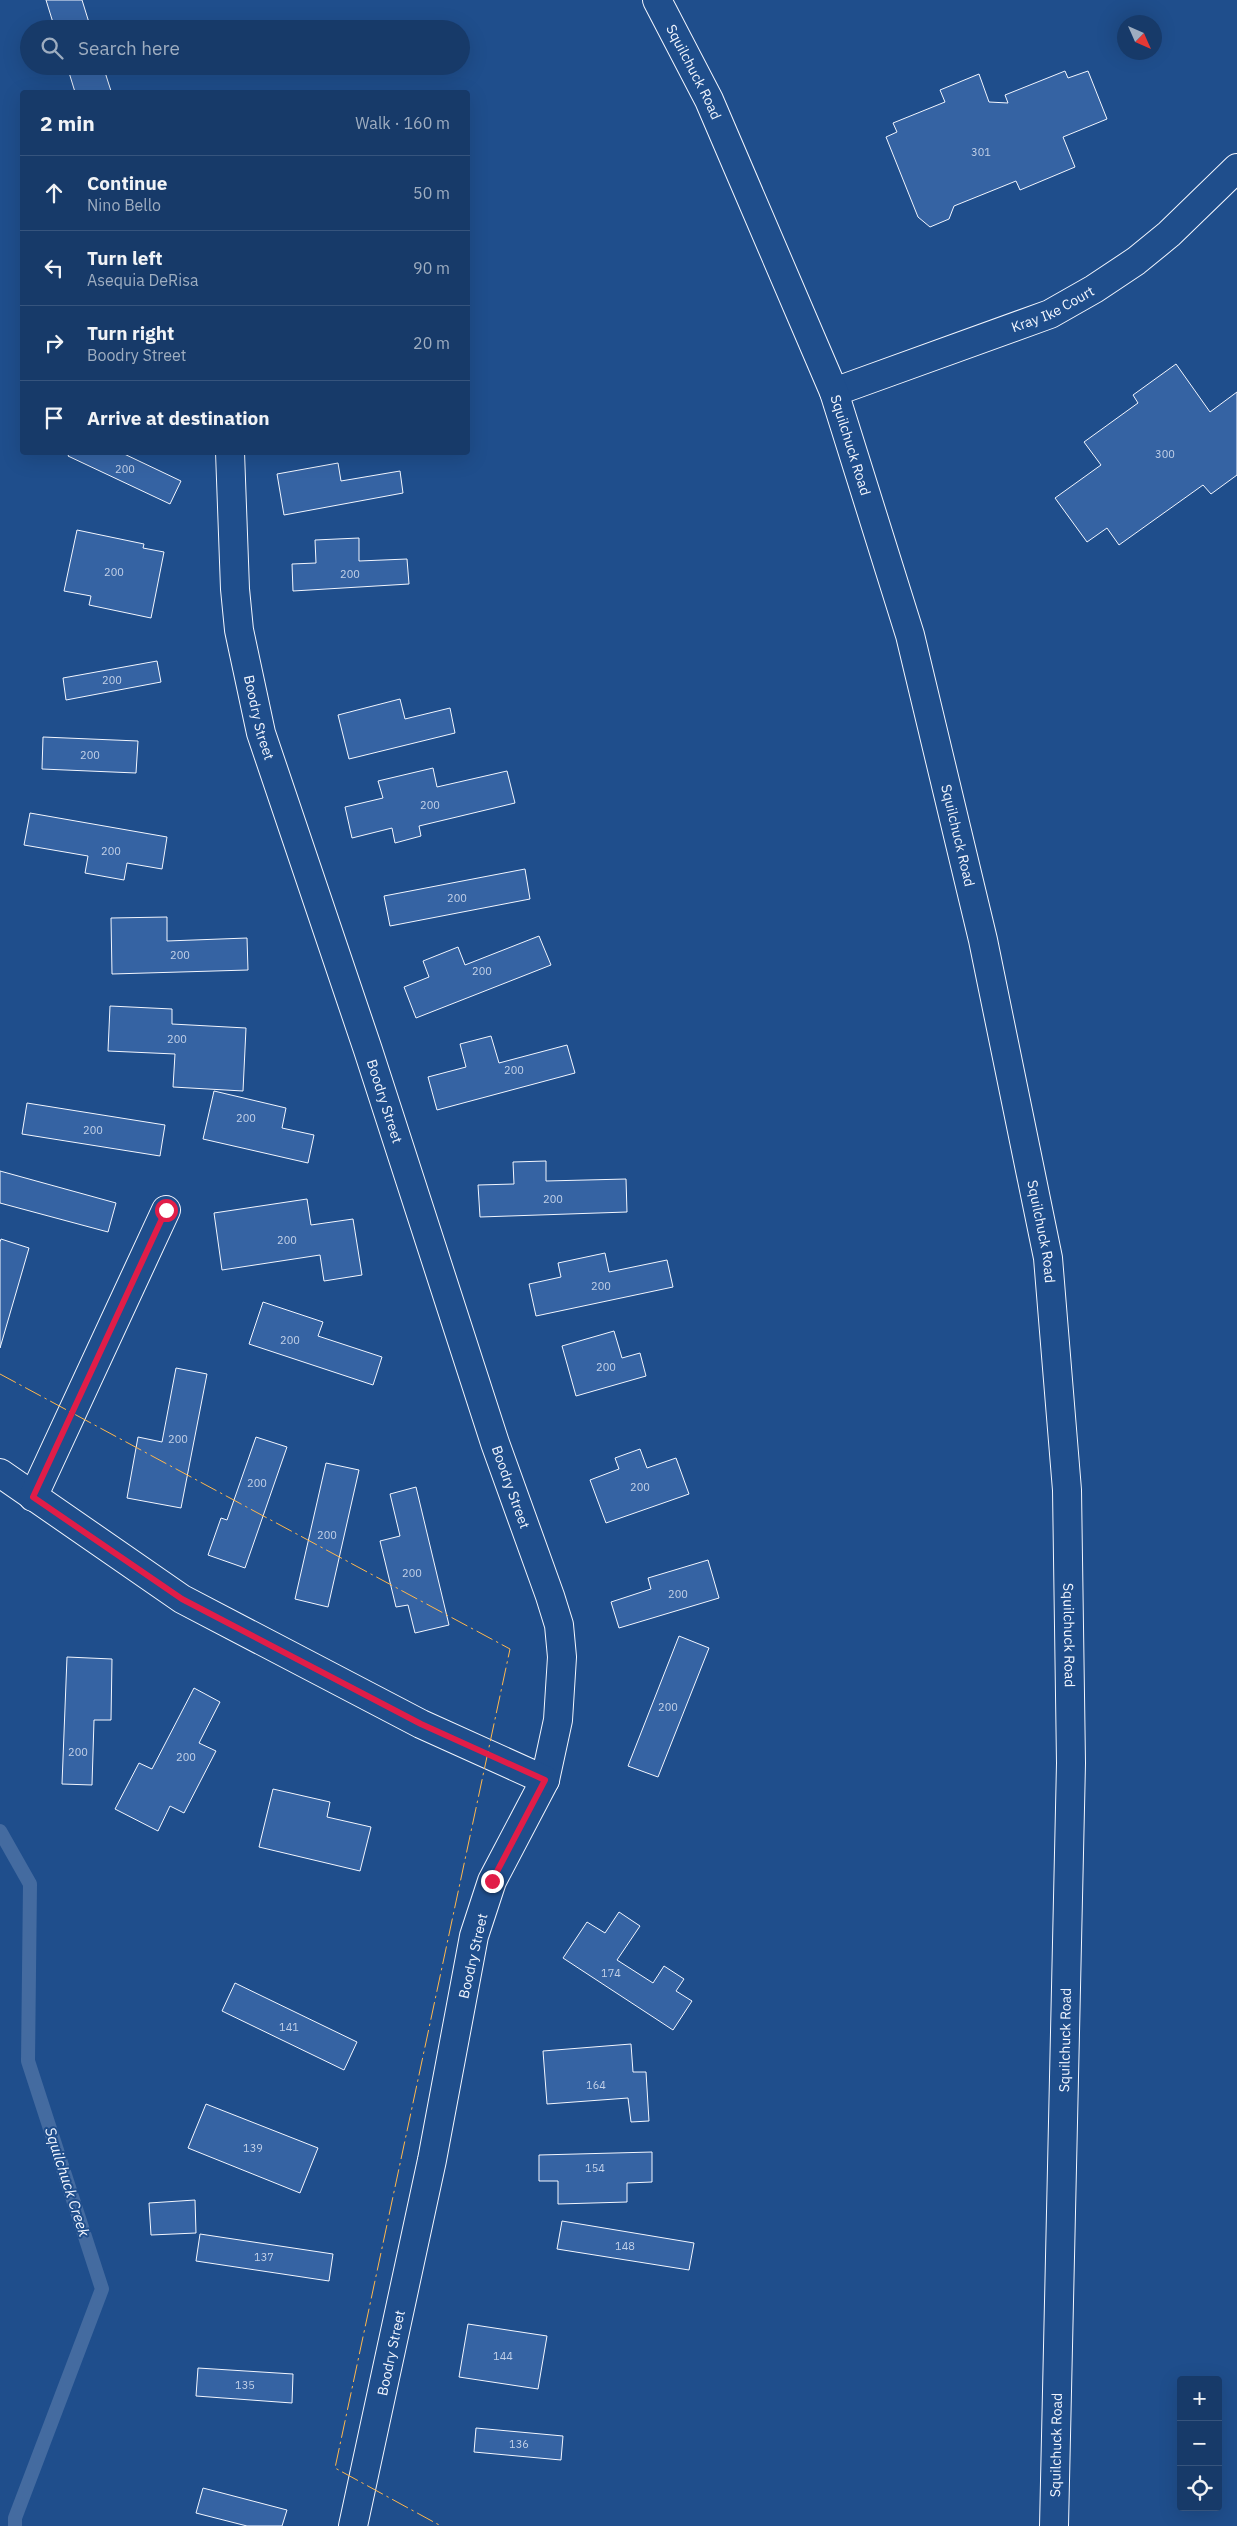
<!DOCTYPE html>
<html lang="en">
<head>
<meta charset="utf-8">
<style>
  :root { --surface:#173a69; --page:#20416f; --text:#f1f3f6; --muted:#9eadc0; --line:#36547d }
  body { margin:0; font-family:"IBM Plex Sans",sans-serif; background:var(--page); color:var(--text) }
  .controls { position:absolute; right:15px; bottom:15px; display:grid; overflow:hidden; border-radius:5px; box-shadow:0 5px 20px #0002 }
  .controls button { width:45px; height:45px; display:grid; place-items:center; padding:0; border:0; border-bottom:1px solid var(--line); background:var(--surface); color:var(--text); font:25px sans-serif }
  .compass { position:absolute; left:1117px; top:15px; width:45px; height:45px; border-radius:50%; background:var(--surface); box-shadow:0 5px 20px #0002; rotate:135deg }
  .stop { position:absolute; width:15px; height:15px; margin:-11px; border:4px solid #e11d48; border-radius:50%; background:#fff }
  .stop.end { background:#e11d48; border-color:#fff; box-shadow:0 1px 5px #0008 }
  .list { margin:0; padding:0; list-style:none }
  h2 { display:flex; justify-content:space-between; align-items:center; height:65px; margin:0; padding:0 20px; font-size:21px }
  h2 small { font-size:16px; font-weight:400; color:var(--muted) }
  .list li { display:grid; grid-template-columns:32px 1fr auto; gap:15px; align-items:center; box-sizing:border-box; height:75px; padding:0 20px; border-top:1px solid var(--line) }
  .list b { display:block; font-size:19px; white-space:nowrap }
  .list p { margin:0; font-size:16px; white-space:nowrap; color:var(--muted) }
  .list em { font-size:16px; font-style:normal; color:var(--muted) }
  .icon { flex:none; width:28px; height:28px; fill:none; stroke:currentColor; stroke-width:2; stroke-linecap:round; stroke-linejoin:round }
  .map { position:relative; flex:none; width:1237px; height:2526px; overflow:hidden }
  .search { position:absolute; background:var(--surface); box-shadow:0 5px 20px #0002; left:20px; top:20px; width:450px; height:55px; display:flex; align-items:center; gap:12px; box-sizing:border-box; padding:0 18px; border-radius:28px; color:var(--muted); font-size:19px }
  .panel { position:absolute; background:var(--surface); box-shadow:0 5px 20px #0002; left:20px; top:90px; width:450px; height:365px; border-radius:5px }
  .map>svg:first-child { display:block }
  .lines { fill:none; stroke-linecap:round; stroke-linejoin:round }
  .stream { stroke:#446ba0; stroke-width:14 }
  .building { fill:#3563a3; stroke:#f2f6ff }
  .minor-casing { stroke:#f2f6ff; stroke-width:30 }
  .major-casing { stroke:#f2f6ff; stroke-width:30 }
  .minor { stroke:#1f4e8c; stroke-width:28 }
  .major { stroke:#1f4e8c; stroke-width:28 }
  .power { stroke:#ffb74d; stroke-width:1; stroke-dasharray:18 4 2.5 4; stroke-linecap:butt }
  .route { stroke:#e11d48; stroke-width:6 }
  .labels { text-anchor:middle; stroke-width:4; stroke-linejoin:round; paint-order:stroke }
  .number-label { font-size:11px; fill:#c3d1e8 }
  .street-label { font-size:14px; fill:#f2f6ff; stroke:#1f4e8c }
  .water-label { font-size:15px; font-style:italic; fill:#f2f6ff; stroke:#1f4e8c }
</style>
</head>
<body>
<div class="map">
<svg width="1237" height="2526" viewBox="0 0 1237 2526">
  <rect width="100%" height="100%" fill="#1f4e8c"/>
  <g class="lines">
    <path class="stream" d="M0 1831 30 1884 28 2061 102 2289 15 2518V2526"/>
  </g>
  <g class="building">
    <path d="M46 0H82L91 29H55Z"/>
    <path d="M67 66H103L111 91 75 92Z"/>
    <path d="M1065 71 1068 78 1088 71 1107 119 1063 137 1075 167 1020 190 1016 181 954 206 949 219 930 227 918 217 886 137 897 132 893 123 945 102 940 90 979 74 989 102 1008 103 1005 95Z"/>
    <path d="M1176 364 1210 412 1237 392V475L1211 494 1203 485 1119 545 1107 528 1087 542 1055 498 1101 465 1084 442 1138 403 1133 395Z"/>
    <path d="M70 452H120L181 481 170 504 68 456Z"/>
    <path d="M338 463 341 481 400 471 403 493 284 515 277 474Z"/>
    <path d="M77 530 144 544 143 548 164 552 151 618 89 605 91 596 64 591Z"/>
    <path d="M359 538V561L407 559 409 584 293 591 292 564 316 563 315 540Z"/>
    <path d="M157 661 161 682 66 700 63 678Z"/>
    <path d="M400 699 405 719 450 708 455 733 349 759 338 715Z"/>
    <path d="M43 737 138 741 136 773 42 769Z"/>
    <path d="M433 768 437 787 507 771 515 803 419 826 421 836 395 843 392 828 352 838 345 807 383 798 378 781Z"/>
    <path d="M30 813 167 837 162 869 127 863 124 880 85 873 88 856 24 845Z"/>
    <path d="M525 869 530 899 390 926 384 896Z"/>
    <path d="M167 917V941L247 938 248 970 112 974 111 918Z"/>
    <path d="M539 936 551 965 416 1018 404 987 429 977 423 961 458 947 465 965Z"/>
    <path d="M110 1006 172 1009V1024L246 1028 243 1091 173 1087 175 1054 108 1051Z"/>
    <path d="M491 1036 499 1063 567 1045 575 1073 437 1110 428 1077 466 1067 460 1044Z"/>
    <path d="M214 1091 286 1108 282 1128 314 1135 308 1163 203 1139Z"/>
    <path d="M27 1103 165 1125 160 1156 22 1134Z"/>
    <path d="M546 1161V1181L626 1179 627 1212 480 1217 478 1185 514 1184 513 1162Z"/>
    <path d="M0 1171 116 1203 108 1232 0 1203Z"/>
    <path d="M307 1199 311 1225 353 1219 362 1275 324 1281 320 1255 222 1270 214 1213Z"/>
    <path d="M1 1239 29 1248 0 1348V1242Z"/>
    <path d="M605 1253 609 1272 667 1260 673 1287 536 1316 529 1284 561 1277 558 1263Z"/>
    <path d="M263 1302 323 1322 318 1336 382 1357 373 1385 249 1344Z"/>
    <path d="M614 1331 622 1358 640 1353 646 1376 576 1396 562 1346Z"/>
    <path d="M176 1368 207 1374 181 1508 127 1498 138 1437 162 1442Z"/>
    <path d="M256 1437 287 1447 245 1568 208 1555 221 1518 227 1520Z"/>
    <path d="M640 1449 647 1468 676 1458 689 1494 606 1523 590 1480 619 1469 615 1458Z"/>
    <path d="M326 1463 359 1470 328 1607 295 1599Z"/>
    <path d="M416 1487 449 1625 415 1633 408 1605 396 1607 380 1541 400 1536 390 1494Z"/>
    <path d="M708 1560 719 1598 619 1628 611 1602 651 1589 648 1578Z"/>
    <path d="M679 1636 709 1648 658 1777 628 1766Z"/>
    <path d="M67 1657 112 1659 111 1720H94L92 1785 62 1784Z"/>
    <path d="M194 1688 220 1702 199 1743 216 1751 184 1813 170 1806 158 1831 115 1809 139 1763 152 1769Z"/>
    <path d="M273 1789 330 1802 327 1817 371 1827 360 1871 259 1847Z"/>
    <path d="M619 1912 640 1926 617 1960 653 1983 664 1966 684 1979 676 1991 692 2001 673 2030 563 1958 587 1922 605 1933Z"/>
    <path d="M235 1983 357 2042 344 2070 222 2011Z"/>
    <path d="M631 2044 633 2072H646L649 2121 631 2122 628 2098 547 2104 543 2051Z"/>
    <path d="M206 2104 318 2148 300 2193 188 2148Z"/>
    <path d="M652 2152V2182L627 2183V2202L558 2204V2181H539V2155Z"/>
    <path d="M195 2200 196 2233 151 2235 149 2203Z"/>
    <path d="M562 2221 694 2243 689 2270 557 2249Z"/>
    <path d="M200 2234 333 2254 329 2281 196 2261Z"/>
    <path d="M468 2324 547 2336 538 2389 459 2377Z"/>
    <path d="M198 2368 293 2374 292 2403 196 2396Z"/>
    <path d="M476 2428 563 2436 561 2460 474 2452Z"/>
    <path d="M203 2488 287 2510 282 2526H247L196 2513Z"/>
  </g>
  <g class="lines">
    <g class="minor-casing">
      <g id="minor">
        <path id="s1" d="M834 392 1050 314 1094 289 1136 261 1169 234 1237 168"/>
        <path id="s2" d="M230 452 235 589 239 630 261 733 368 1050 495 1443 550 1596 559 1625 562 1657 558 1720 545 1780 492 1881 474 1936 432 2160 353 2526"/>
        <path d="M0 1473 182 1599 421 1724 545 1780"/>
        <path d="M33 1497 166 1210"/>
      </g>
    </g>
    <g class="major-casing">
      <g id="major">
        <path id="s3" d="M657 0 709 100 834 392 910 635 983 940 1048 1258 1067 1490 1071 1763 1054 2526"/>
      </g>
    </g>
    <use href="#minor" class="minor"/>
    <use href="#major" class="major"/>
    <path class="power" d="M0 1374 510 1649 335 2468 441 2526"/>
  </g>
  <g class="lines">
    <path class="route" d="M166 1210 33 1497 182 1599 421 1724 545 1780 492 1881"/>
  </g>
  <g class="labels">
    <g class="number-label">
      <text x="981" y="156">301</text>
      <text x="1165" y="458">300</text>
      <text x="125" y="473">200</text>
      <text x="114" y="576">200</text>
      <text x="350" y="578">200</text>
      <text x="112" y="684">200</text>
      <text x="90" y="759">200</text>
      <text x="430" y="809">200</text>
      <text x="111" y="855">200</text>
      <text x="457" y="902">200</text>
      <text x="180" y="959">200</text>
      <text x="482" y="975">200</text>
      <text x="177" y="1043">200</text>
      <text x="514" y="1074">200</text>
      <text x="246" y="1122">200</text>
      <text x="93" y="1134">200</text>
      <text x="553" y="1203">200</text>
      <text x="287" y="1244">200</text>
      <text x="601" y="1290">200</text>
      <text x="290" y="1344">200</text>
      <text x="606" y="1371">200</text>
      <text x="178" y="1443">200</text>
      <text x="257" y="1487">200</text>
      <text x="640" y="1491">200</text>
      <text x="327" y="1539">200</text>
      <text x="412" y="1577">200</text>
      <text x="678" y="1598">200</text>
      <text x="668" y="1711">200</text>
      <text x="78" y="1756">200</text>
      <text x="186" y="1761">200</text>
      <text x="611" y="1977">174</text>
      <text x="289" y="2031">141</text>
      <text x="596" y="2089">164</text>
      <text x="253" y="2152">139</text>
      <text x="595" y="2172">154</text>
      <text x="625" y="2250">148</text>
      <text x="264" y="2261">137</text>
      <text x="503" y="2360">144</text>
      <text x="245" y="2389">135</text>
      <text x="519" y="2448">136</text>
    </g>
    <g class="street-label">
      <text dy="5" stroke="none"><textPath href="#s3" startOffset="81">Squilchuck Road</textPath></text>
      <text dy="5" stroke="none"><textPath href="#s1" startOffset="234">Kray Ike Court</textPath></text>
      <text dy="5" stroke="none"><textPath href="#s3" startOffset="486">Squilchuck Road</textPath></text>
      <text dy="5" stroke="none"><textPath href="#s2" startOffset="268">Boodry Street</textPath></text>
      <text dy="5" stroke="none"><textPath href="#s3" startOffset="891">Squilchuck Road</textPath></text>
      <text dy="5" stroke="none"><textPath href="#s2" startOffset="672">Boodry Street</textPath></text>
      <text dy="5" stroke="none"><textPath href="#s3" startOffset="1296">Squilchuck Road</textPath></text>
      <text dy="5" stroke="none"><textPath href="#s2" startOffset="1078">Boodry Street</textPath></text>
      <text dy="5" stroke="none"><textPath href="#s3" startOffset="1701">Squilchuck Road</textPath></text>
      <text transform="translate(473 1956) rotate(-77)" y="5">Boodry Street</text>
      <text transform="translate(1065 2040) rotate(-89)" y="5">Squilchuck Road</text>
      <text transform="translate(391 2353) rotate(-78)" y="5">Boodry Street</text>
      <text transform="translate(1056 2445) rotate(-89)" y="5">Squilchuck Road</text>
    </g>
    <g class="water-label">
      <text transform="translate(67 2182) rotate(72)" y="5">Squilchuck Creek</text>
    </g>
  </g>
</svg>
<div class="controls">
<button>+</button>
<button>−</button>
<button><svg class="icon" aria-label="locate" viewBox="0 0 24 24"><circle cx="12" cy="12" r="6"/><path d="M12 2v4M12 18v4M2 12h4M18 12h4"/></svg></button>
</div>
<svg class="compass" viewBox="-18 -18 36 36"><path d="M0-13l5 13h-10z" fill="#e53935"/><path d="M0 13l5-13h-10z" fill="#9eadc0"/></svg>
<div class="stop" style="left:166px;top:1210px"></div>
<div class="stop end" style="left:492px;top:1881px"></div>
<div class="search"><svg class="icon" aria-label="search" viewBox="0 0 24 24"><circle cx="10" cy="10" r="6"/><path d="M15 15l6 6"/></svg>Search here</div>
<section class="panel">
<h2>2 min<small>Walk · 160 m</small></h2>
<ul class="list">
<li><svg class="icon" aria-label="ahead" viewBox="0 0 24 24"><path d="M12 20V5M6 11l6-6 6 6"/></svg><div><b>Continue</b><p>Nino Bello</p></div><em>50 m</em></li>
<li><svg class="icon" aria-label="left" viewBox="0 0 24 24"><path d="M17 20v-9H6M10 6l-5 5 5 5"/></svg><div><b>Turn left</b><p>Asequia DeRisa</p></div><em>90 m</em></li>
<li><svg class="icon" aria-label="right" viewBox="0 0 24 24"><path d="M7 20v-9h11M14 6l5 5-5 5"/></svg><div><b>Turn right</b><p>Boodry Street</p></div><em>20 m</em></li>
<li><svg class="icon" aria-label="arrive" viewBox="0 0 24 24"><path d="M6 21V4h12l-3 4 3 4H6"/></svg><div><b>Arrive at destination</b></div></li>
</ul>
</section>
</div>
</body>
</html>
